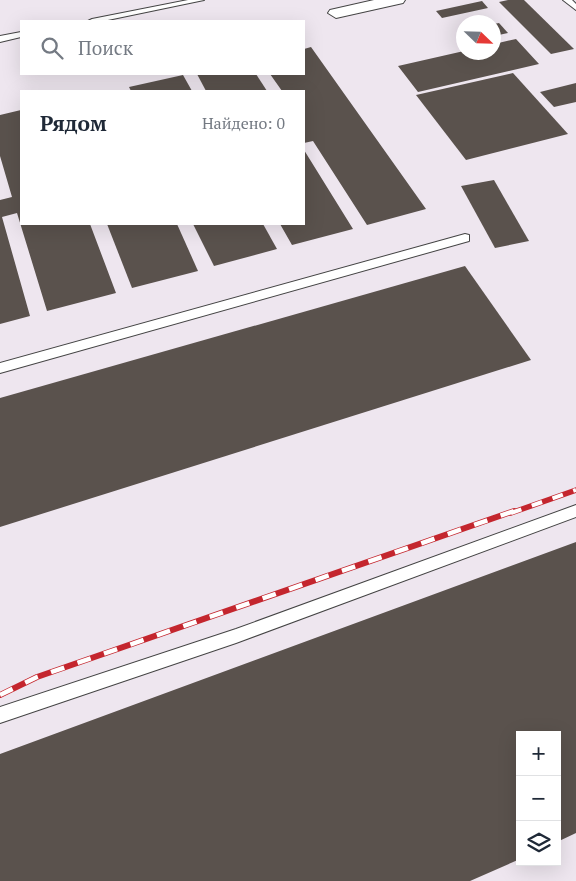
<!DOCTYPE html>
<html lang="ru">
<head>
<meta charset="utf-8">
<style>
  :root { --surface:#fff; --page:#f6f6f7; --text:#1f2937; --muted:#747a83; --line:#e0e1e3 }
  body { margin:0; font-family:"PT Serif",serif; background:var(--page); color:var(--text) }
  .controls { position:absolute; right:15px; bottom:15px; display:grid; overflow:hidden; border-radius:0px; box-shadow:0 5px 20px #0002 }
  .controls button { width:45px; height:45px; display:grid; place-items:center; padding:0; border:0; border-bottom:1px solid var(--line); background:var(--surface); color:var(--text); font:25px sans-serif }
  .compass { position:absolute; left:456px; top:15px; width:45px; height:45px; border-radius:50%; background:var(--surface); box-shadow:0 5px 20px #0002; rotate:113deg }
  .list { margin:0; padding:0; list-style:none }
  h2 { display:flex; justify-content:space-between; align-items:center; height:65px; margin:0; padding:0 20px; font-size:21px }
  h2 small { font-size:16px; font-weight:400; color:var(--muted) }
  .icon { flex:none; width:28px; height:28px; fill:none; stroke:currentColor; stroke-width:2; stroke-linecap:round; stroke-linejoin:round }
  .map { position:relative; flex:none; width:576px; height:881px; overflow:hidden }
  .search { position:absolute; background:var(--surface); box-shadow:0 5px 20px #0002; left:20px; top:20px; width:285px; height:55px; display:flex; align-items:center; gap:12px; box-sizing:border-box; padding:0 18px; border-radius:0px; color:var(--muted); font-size:19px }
  .panel { position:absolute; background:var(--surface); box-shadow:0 5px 20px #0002; left:20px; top:90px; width:285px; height:135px; border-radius:0px }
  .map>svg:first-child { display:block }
  .industrial { fill:#eee6ef; fill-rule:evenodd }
  .building { fill:#5a524d }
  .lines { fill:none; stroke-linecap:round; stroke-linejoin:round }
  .service-casing { stroke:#444; stroke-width:2 }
  .minor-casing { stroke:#444; stroke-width:2 }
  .service { fill:#fff; fill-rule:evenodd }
  .minor { fill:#fff; fill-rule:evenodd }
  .rail-far1-casing { stroke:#c4262e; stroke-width:5.5 }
  .rail-casing { stroke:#c4262e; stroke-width:6 }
  .rail-far1 { stroke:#fff; stroke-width:4; stroke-dasharray:11; stroke-linecap:butt }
  .rail { stroke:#fff; stroke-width:4.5; stroke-dasharray:14; stroke-linecap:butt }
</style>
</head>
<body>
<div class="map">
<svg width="576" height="881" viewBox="0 0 576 881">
  <rect width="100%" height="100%" fill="#fffdf5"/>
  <path class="industrial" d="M0 0H576V881H0ZM21 21H304V74H21ZM464 22H494V52H464ZM21 91H304V224H21ZM520 735H557V862H520Z"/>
  <g class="building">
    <path d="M508 0H524L574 49 551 54 499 2Z"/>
    <path d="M482 1 488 8 442 18 436 11Z"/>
    <path d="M499 23 508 33 494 36V24Z"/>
    <path d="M516 39 539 64 418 92 398 66 464 51 494 52V44Z"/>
    <path d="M311 47 426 209 367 225 313 141 304 143V91H282L270 74H304V49Z"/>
    <path d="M513 73 568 134 466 160 416 95Z"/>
    <path d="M197 74H256L267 91H206Z"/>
    <path d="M183 75 192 91H131L129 87Z"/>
    <path d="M576 83V102L554 107 540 92Z"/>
    <path d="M21 110V224H90L116 293 47 311 17 213 2 217 30 316 0 324V200L12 197 0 156V115Z"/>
    <path d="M304 150 353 229 292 245 280 224H304Z"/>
    <path d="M494 180 529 241 495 248 461 186Z"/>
    <path d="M107 224H177L198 271 132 288Z"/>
    <path d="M193 224H263L277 249 214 266Z"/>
    <path d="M465 266 531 360 0 527V398Z"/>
    <path d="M576 542V833L557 842V735H520V859L470 881H0V754Z"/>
  </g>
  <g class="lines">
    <g class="service-casing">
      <g id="service">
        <path d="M188 0H204L103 21H88L92 19Z"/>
        <path d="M563 0H572L576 4V10Z"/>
        <path d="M21 32V37L0 42V36Z"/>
        <path d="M465 234 469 235V241L0 373V363Z"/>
        <path d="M576 505V517L236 643 0 723V707L236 629Z"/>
      </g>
    </g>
    <g class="minor-casing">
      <path id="minor" d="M374 0H405L403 3 336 18 328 13 330 10Z"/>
    </g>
    <use href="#service" class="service"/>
    <use href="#minor" class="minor"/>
    <g class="rail-far1-casing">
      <path id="rail-far1" d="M511 513 576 490"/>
    </g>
    <g class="rail-casing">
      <path id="rail" d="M0 695 37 677 514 511"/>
    </g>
    <use href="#rail-far1" class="rail-far1"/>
    <use href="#rail" class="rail"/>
  </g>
</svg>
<div class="controls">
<button>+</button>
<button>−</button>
<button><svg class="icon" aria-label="layers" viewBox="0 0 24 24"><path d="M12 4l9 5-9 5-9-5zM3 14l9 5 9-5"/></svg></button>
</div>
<svg class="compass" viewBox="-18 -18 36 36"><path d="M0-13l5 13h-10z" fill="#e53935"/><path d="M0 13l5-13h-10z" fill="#747a83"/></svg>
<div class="search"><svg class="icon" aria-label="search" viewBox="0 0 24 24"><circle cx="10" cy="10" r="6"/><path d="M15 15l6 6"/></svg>Поиск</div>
<section class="panel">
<h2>Рядом<small>Найдено: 0</small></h2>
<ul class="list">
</ul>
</section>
</div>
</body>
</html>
